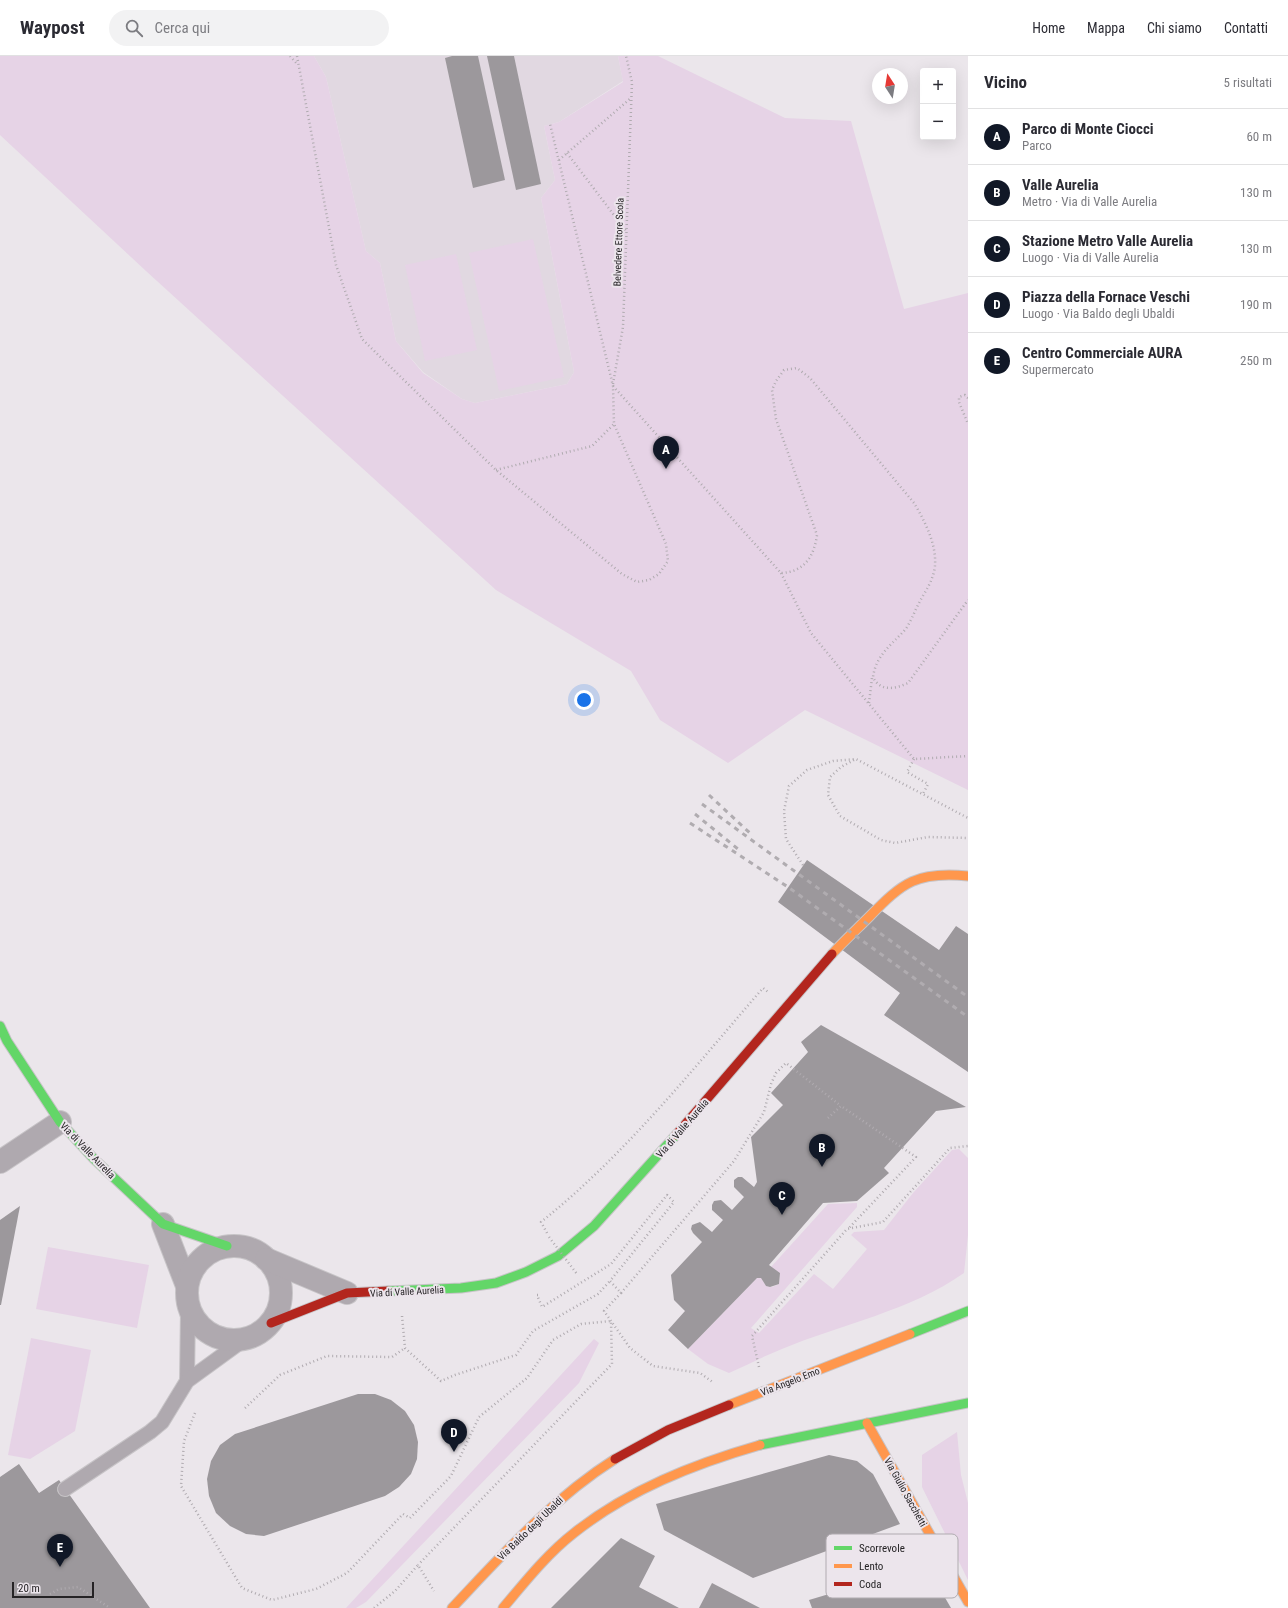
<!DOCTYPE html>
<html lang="it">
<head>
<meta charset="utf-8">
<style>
  :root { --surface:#fff; --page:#f2f2f3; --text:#2b2b33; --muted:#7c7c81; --line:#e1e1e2; --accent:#111827 }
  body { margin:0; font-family:"Roboto Condensed",sans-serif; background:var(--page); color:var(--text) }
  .controls { position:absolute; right:12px; top:12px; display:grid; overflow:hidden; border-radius:4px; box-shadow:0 4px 16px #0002 }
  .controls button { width:36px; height:36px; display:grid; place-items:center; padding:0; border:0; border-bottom:1px solid var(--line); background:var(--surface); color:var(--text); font:20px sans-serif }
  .compass { position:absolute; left:872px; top:12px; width:36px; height:36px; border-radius:50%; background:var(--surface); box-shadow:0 4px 16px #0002; rotate:348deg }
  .scale { position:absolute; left:12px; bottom:10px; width:82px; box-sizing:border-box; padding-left:4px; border:2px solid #252325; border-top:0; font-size:11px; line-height:14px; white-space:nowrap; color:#252325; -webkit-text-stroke:3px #ece5ec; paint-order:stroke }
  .you { position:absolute; left:584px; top:644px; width:14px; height:14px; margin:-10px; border:3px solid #fff; border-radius:50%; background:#1a73e8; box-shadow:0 0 0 6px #1a73e833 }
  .badge { display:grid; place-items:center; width:26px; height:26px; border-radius:50%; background:var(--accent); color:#fff; font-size:13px; font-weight:700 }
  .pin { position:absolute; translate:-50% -33px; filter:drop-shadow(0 1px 2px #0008) }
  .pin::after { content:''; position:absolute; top:21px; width:14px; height:12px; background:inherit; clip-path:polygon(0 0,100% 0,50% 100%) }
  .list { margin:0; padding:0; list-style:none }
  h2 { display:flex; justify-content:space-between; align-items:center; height:52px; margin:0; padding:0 16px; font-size:17px }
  h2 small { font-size:13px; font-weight:400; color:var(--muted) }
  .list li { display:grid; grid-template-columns:26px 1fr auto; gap:12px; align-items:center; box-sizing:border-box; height:56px; padding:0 16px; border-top:1px solid var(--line) }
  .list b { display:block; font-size:15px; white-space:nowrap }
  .list p { margin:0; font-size:13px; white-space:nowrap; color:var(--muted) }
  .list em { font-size:13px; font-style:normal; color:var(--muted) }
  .icon { flex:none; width:22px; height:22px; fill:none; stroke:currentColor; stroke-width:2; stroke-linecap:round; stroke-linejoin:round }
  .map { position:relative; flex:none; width:968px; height:1552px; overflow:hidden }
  header { display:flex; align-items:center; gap:24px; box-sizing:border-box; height:56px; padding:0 20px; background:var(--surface); border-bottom:1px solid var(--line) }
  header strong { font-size:19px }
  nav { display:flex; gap:22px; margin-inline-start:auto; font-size:14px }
  .search { width:280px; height:36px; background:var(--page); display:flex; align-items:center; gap:10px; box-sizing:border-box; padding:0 14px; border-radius:22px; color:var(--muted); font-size:15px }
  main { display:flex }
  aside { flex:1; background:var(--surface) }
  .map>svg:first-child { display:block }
  .built { fill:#e1d8e1 }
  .green { fill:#e6d3e6 }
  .building { fill:#9c989c }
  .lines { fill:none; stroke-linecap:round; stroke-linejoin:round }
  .lane-casing { stroke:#c7c4c7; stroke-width:16 }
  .street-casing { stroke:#c7c4c7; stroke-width:24 }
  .fast-casing { stroke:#c7c4c7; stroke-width:11 }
  .slow-casing { stroke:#c7c4c7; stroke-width:11 }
  .jam-casing { stroke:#c7c4c7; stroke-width:11 }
  .path { stroke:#b0abb0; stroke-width:2.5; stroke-dasharray:1 3; stroke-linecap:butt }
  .lane { stroke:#afa9af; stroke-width:14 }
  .street { stroke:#afa9af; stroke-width:22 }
  .fast { stroke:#63d668; stroke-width:9 }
  .slow { stroke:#ff974d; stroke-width:9 }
  .jam { stroke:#b3261e; stroke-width:9 }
  .rail { stroke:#b0acb0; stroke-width:3; stroke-dasharray:5 5; stroke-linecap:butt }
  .path-bridge { stroke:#b0abb0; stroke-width:2.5; stroke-dasharray:1 3; stroke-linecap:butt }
  .labels { text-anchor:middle; stroke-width:4; stroke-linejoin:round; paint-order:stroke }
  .street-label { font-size:10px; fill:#252325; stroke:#ece5ec }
  .key { fill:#ece5ec; stroke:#b0abb0; stroke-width:1 }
  .key-label { font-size:11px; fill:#252325 }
</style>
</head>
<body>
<header>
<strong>Waypost</strong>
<div class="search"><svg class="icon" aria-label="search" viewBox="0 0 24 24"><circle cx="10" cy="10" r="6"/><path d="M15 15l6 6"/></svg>Cerca qui</div>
<nav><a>Home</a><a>Mappa</a><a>Chi siamo</a><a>Contatti</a></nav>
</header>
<main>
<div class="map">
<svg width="968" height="1552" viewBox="0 0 968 1552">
  <rect width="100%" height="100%" fill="#ebe6eb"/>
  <path class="built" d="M314 0H618L623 25 559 66 544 70 555 124 541 142 574 316 567 328 475 347 462 343 423 316 396 285 380 207 366 195 326 21Z"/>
  <g class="green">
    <path d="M0 0H314L326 21 366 195 380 207 396 285 423 317 462 343 475 347 567 328 574 316 541 142 555 124 544 70 559 66 623 26 618 0H658L785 62 851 65 904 253 968 237V734L805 654 728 707 660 664 631 615 496 534 146 215 0 79Z"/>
    <path d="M533 183 564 321 499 335 469 197Z"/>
    <path d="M456 198 477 294 425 305 405 209Z"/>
    <path d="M959 1093 968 1102V1179L964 1217C910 1255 842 1268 782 1293 764 1300 747 1309 729 1317L708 1308 688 1293 757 1222H761L766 1230 772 1231 779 1228 780 1217 771 1211 828 1148 857 1147V1151L751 1272 759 1277 814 1218 833 1233 867 1193 851 1179 854 1176 884 1174 913 1137 952 1094Z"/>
    <path d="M48 1191 149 1209 137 1272 36 1253Z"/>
    <path d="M31 1282 91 1294 75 1375 30 1403 8 1399Z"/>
    <path d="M594 1283 599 1287 579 1327 366 1546 356 1552H346Z"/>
    <path d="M957 1376 961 1419 968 1447V1524L922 1431V1399Z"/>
  </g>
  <g class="building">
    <path d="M452 0H478L505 124 473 132 445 2Z"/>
    <path d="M487 0H514L541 128 516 134Z"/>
    <path d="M807 804 939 894 956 870 968 878V1016L884 959 900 937 778 846Z"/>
    <path d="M821 969 966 1051 936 1055 884 1112 889 1117 857 1145 823 1147 769 1209 780 1217 779 1228 770 1231 766 1230 761 1222H757L688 1293 668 1274 685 1255 674 1244 671 1219 702 1186 693 1177 691 1173 692 1169 700 1166 712 1176 723 1164 712 1154V1149L714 1145 721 1144 732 1154 744 1141 734 1131V1124L738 1121H742L754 1131 757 1126 751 1081 783 1049 771 1037 808 996 801 986Z"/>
    <path d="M20 1150 1 1249H0V1164Z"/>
    <path d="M358 1338H375L391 1344 405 1355 414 1369 418 1386 417 1403 411 1418 399 1431 385 1440 264 1480 246 1478 230 1470 216 1457 209 1440 207 1423 211 1405 220 1389 235 1378Z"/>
    <path d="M829 1399 857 1405 873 1418 900 1468 753 1522 664 1474 656 1448Z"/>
    <path d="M19 1408 39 1437 59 1424 150 1552H0V1421Z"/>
    <path d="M621 1482 655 1500 639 1531 679 1552H551Z"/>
    <path d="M926 1509 951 1552H812L809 1544Z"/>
    <path d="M712 1527 760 1552H699Z"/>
  </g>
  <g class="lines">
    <g class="lane-casing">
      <g id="lane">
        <path d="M187 1325 188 1253"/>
        <path d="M65 1433 150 1376 162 1366 187 1325 242 1285"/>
      </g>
    </g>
    <g class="street-casing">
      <g id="street">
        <path d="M0 1106 60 1066"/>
        <path d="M163 1168 187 1230"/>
        <circle cx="234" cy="1237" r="47"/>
        <path d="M266 1203 347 1237"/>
      </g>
    </g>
    <g class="fast-casing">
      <g id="fast">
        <path d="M0 970 7 985 60 1066 94 1103 163 1168 227 1190"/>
        <path d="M388 1235 461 1232 496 1227 526 1216 558 1200 594 1170 676 1079"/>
        <path d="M910 1278 968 1255"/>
        <path d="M760 1389 968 1347"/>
      </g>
    </g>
    <g class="slow-casing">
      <g id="slow">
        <path d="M832 898C844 885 857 873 869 861 903 826 917 815 968 820"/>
        <path d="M729 1349 910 1278"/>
        <path d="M867 1367 968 1546"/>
        <path d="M452 1552C503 1498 552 1443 615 1403"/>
        <path d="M503 1552C525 1526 547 1498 574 1477 628 1434 694 1408 760 1389"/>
      </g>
    </g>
    <g class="jam-casing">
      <g id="jam">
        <path d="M676 1079 832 898"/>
        <path d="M271 1267 347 1237 388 1235"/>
        <path d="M615 1403 668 1374 729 1349"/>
      </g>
    </g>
    <g class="path">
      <path d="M290 0 298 9"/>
      <path d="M297 0 336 209 362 283 496 414 622 518 637 526 649 524 659 518 668 505 666 488 614 368 613 330 550 68"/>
      <path d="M567 97 626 175"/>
      <path d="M559 104 631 42"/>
      <path d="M613 328 623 271 632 26 626 0"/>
      <path d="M613 330 781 517C804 516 814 501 817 479L776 363 772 334 776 325 784 314 797 312 810 322 914 447C926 467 942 498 932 522 929 531 923 539 919 547 914 556 910 569 903 576 889 591 876 600 873 621 880 636 895 633 908 627L968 544"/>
      <path d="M968 342 965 339 959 341V346L968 368"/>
      <path d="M496 414 592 390 614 368"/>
      <path d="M781 517 811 577 914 703 968 700"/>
      <path d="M869 647 872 622"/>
      <path d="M914 703 907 716 928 728 923 738"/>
      <path d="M854 704 841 711 830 721 828 739 840 760 881 784 895 787 928 781 968 782"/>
      <path d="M803 809 786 783 784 755 789 730 807 714 833 705 856 703 968 762"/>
      <path d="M828 1062 841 1050 916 1101 848 1173"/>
      <path d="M547 1177 541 1166C625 1099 693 1013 763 932L768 936"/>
      <path d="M621 1237 734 1105 764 1056 771 1028 776 1017 786 1007 841 1050"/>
      <path d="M538 1239H537L542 1251 611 1208 667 1139 674 1146 610 1225 621 1237 604 1255 630 1292 653 1310 700 1317 714 1327"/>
      <path d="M402 1260 405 1292 441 1325 455 1319 516 1299 533 1275 598 1238 610 1225"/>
      <path d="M759 1311 752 1280 847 1173 883 1166 950 1092 968 1090"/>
      <path d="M245 1352 280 1319 327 1300 392 1301 405 1292"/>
      <path d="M195 1357 184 1385 181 1430 242 1532 272 1544 316 1533 347 1517 403 1458 410 1462 451 1420 479 1361 527 1322 553 1284 581 1268 611 1265 612 1308 418 1509"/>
      <path d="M50 1538 59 1533 78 1531 110 1552"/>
      <path d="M374 1552 395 1535 418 1509 434 1535"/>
    </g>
    <use href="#lane" class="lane"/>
    <use href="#street" class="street"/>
    <use href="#fast" class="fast"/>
    <use href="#slow" class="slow"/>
    <use href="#jam" class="jam"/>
    <g class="rail">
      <path d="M709 739 752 779"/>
      <path d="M702 748 968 941"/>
      <path d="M695 758 738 793"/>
      <path d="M690 767 788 831 968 961"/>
    </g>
    <path class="path-bridge" d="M549 1181 577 1218"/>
  </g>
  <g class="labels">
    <g class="street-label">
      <text transform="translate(618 186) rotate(-88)" y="4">Belvedere Ettore Scola</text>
      <text transform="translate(682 1072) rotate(-49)" y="4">Via di Valle Aurelia</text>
      <text transform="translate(88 1094) rotate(46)" y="4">Via di Valle Aurelia</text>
      <text transform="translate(407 1235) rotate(-3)" y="4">Via di Valle Aurelia</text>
      <text transform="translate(790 1325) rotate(-21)" y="4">Via Angelo Emo</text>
      <text transform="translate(906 1436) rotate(61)" y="4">Via Giulio Sacchetti</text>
      <text transform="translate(530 1472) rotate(-44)" y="4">Via Baldo degli Ubaldi</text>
    </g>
  </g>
  <rect x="826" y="1478" width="132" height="64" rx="6" class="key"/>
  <rect x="834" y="1490" width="18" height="4" fill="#63d668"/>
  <rect x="834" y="1508" width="18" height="4" fill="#ff974d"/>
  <rect x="834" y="1526" width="18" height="4" fill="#b3261e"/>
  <g class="key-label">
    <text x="859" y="1496">Scorrevole</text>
    <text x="859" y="1514">Lento</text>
    <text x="859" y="1532">Coda</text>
  </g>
</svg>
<div class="controls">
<button>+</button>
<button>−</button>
</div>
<svg class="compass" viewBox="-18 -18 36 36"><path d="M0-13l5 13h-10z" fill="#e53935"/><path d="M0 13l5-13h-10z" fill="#7c7c81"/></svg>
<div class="scale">20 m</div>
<div class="you"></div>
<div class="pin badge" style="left:666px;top:413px">A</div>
<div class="pin badge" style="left:822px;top:1111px">B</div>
<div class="pin badge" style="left:782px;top:1159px">C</div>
<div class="pin badge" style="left:454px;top:1396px">D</div>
<div class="pin badge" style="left:60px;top:1511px">E</div>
</div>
<aside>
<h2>Vicino<small>5 risultati</small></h2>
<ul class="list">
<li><span class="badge">A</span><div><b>Parco di Monte Ciocci</b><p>Parco</p></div><em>60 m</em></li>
<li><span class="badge">B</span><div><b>Valle Aurelia</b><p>Metro · Via di Valle Aurelia</p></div><em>130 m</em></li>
<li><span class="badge">C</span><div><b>Stazione Metro Valle Aurelia</b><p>Luogo · Via di Valle Aurelia</p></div><em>130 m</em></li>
<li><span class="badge">D</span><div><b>Piazza della Fornace Veschi</b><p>Luogo · Via Baldo degli Ubaldi</p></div><em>190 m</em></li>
<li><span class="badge">E</span><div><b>Centro Commerciale AURA</b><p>Supermercato</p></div><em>250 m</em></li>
</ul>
</aside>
</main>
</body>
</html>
